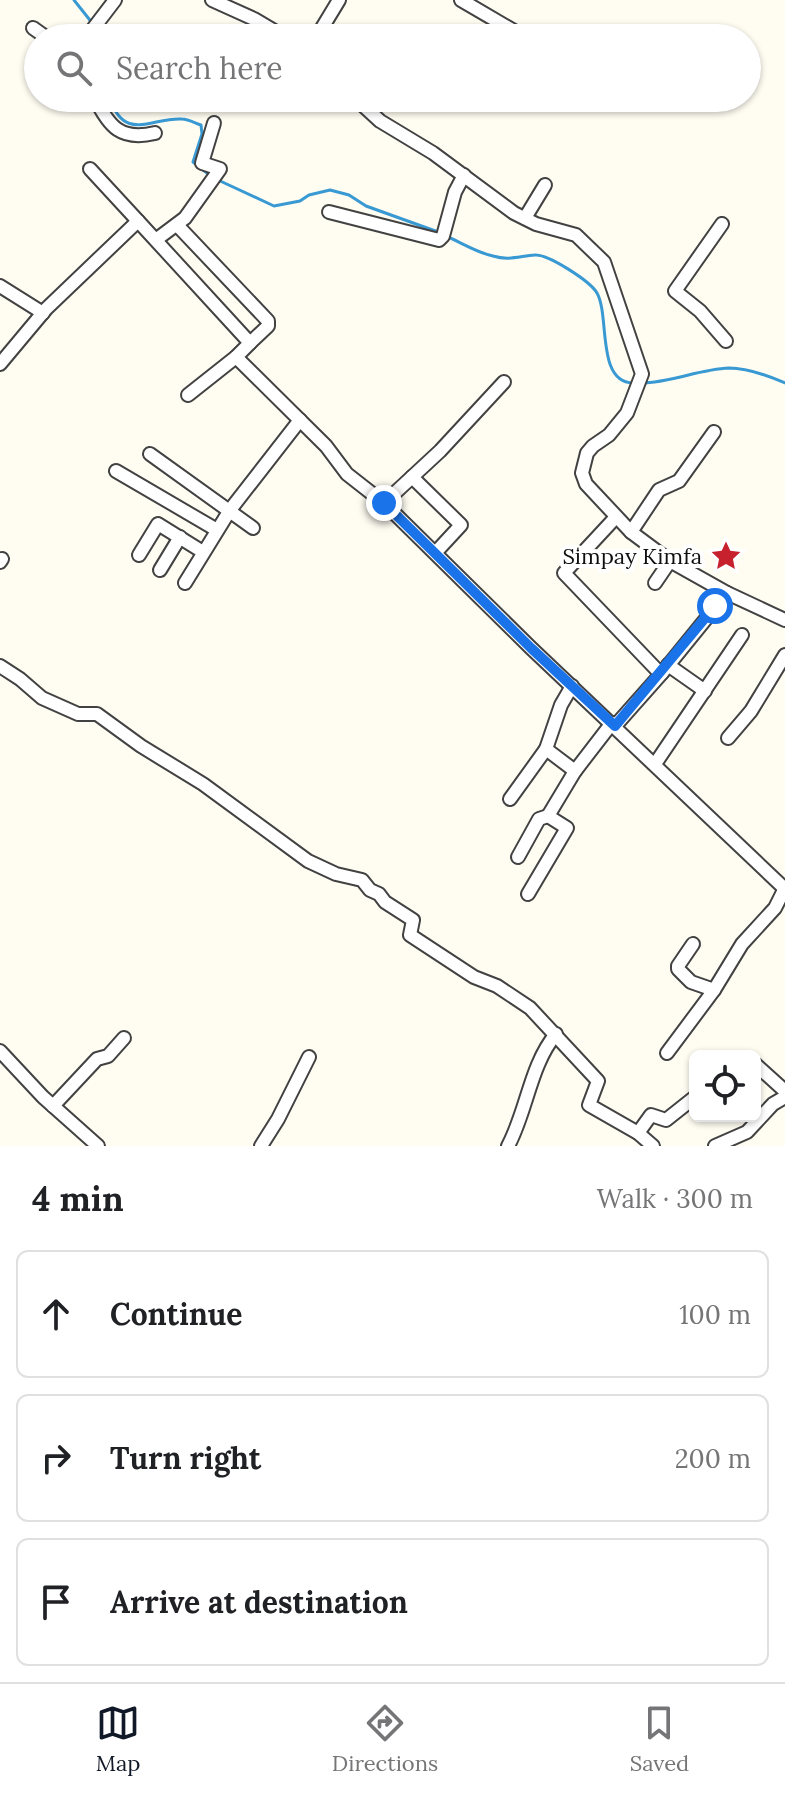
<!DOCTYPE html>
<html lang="en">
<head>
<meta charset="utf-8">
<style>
  :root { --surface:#fff; --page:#f2f2f2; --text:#202124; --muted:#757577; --line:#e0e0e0; --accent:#111827 }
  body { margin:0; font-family:Lora,serif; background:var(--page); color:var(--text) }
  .controls { position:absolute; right:24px; bottom:24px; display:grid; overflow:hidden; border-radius:12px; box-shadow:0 2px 6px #0004 }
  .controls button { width:72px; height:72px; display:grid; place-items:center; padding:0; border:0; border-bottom:2px solid var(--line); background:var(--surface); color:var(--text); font:40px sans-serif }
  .stop { position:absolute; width:24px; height:24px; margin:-18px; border:6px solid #1a73e8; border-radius:50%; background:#fff }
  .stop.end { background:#1a73e8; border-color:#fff; box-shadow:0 2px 8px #0008 }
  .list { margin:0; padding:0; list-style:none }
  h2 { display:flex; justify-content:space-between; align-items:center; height:104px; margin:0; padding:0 32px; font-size:34px }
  h2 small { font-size:26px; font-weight:400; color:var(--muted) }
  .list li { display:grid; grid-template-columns:52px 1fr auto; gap:24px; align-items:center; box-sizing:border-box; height:128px; margin:0 16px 16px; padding:0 16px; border:2px solid var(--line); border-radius:12px }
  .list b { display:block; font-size:30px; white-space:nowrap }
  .list em { font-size:26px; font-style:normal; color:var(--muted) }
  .icon { flex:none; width:44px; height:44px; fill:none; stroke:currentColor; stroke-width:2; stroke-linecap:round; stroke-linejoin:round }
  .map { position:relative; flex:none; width:785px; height:1146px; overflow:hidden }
  .search { position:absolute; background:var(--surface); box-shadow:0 2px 6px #0004; left:24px; right:24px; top:24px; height:88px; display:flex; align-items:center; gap:20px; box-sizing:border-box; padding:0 28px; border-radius:44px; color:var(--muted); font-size:30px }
  .sheet { height:536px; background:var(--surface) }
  nav { display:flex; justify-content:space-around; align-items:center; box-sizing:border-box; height:112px; border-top:2px solid var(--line); background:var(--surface); font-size:22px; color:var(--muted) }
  nav a { display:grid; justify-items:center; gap:4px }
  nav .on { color:var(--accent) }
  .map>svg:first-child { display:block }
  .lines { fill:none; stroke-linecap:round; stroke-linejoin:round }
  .stream { stroke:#3899d3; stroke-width:3 }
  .street-casing { stroke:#424242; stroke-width:16 }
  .street { stroke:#fff; stroke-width:12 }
  .route { stroke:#1a73e8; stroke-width:10 }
  .labels { text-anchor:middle; stroke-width:8; stroke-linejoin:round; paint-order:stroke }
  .poi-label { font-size:22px; fill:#0f0f0f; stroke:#fff; text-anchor:end }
</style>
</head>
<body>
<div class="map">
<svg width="785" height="1146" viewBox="0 0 785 1146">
  <rect width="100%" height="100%" fill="#fffcf2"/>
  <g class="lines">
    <g class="stream">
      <path d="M74 0 93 24"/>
      <path d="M110 98C124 143 152 117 182 119 188 119 195 123 201 125L202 134 193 162 212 177"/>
      <path d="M218 180 274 206 300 201 309 195 330 190 349 195 366 206 441 233"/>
      <path d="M448 237C462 243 478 253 493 256 509 261 520 256 535 255 548 254 590 281 597 293 610 316 596 382 633 383"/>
      <path d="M641 383C671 383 699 369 729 368 747 368 769 376 785 383"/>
    </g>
    <g class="street-casing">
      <g id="street">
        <path d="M212 0 254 19 286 38"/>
        <path d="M461 0 526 38"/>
        <path d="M33 28 47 38"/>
        <path d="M86 38 115 0"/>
        <path d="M316 38 339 0"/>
        <path d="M95 98C109 127 121 141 155 133"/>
        <path d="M355 98 380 121 433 153 514 213 536 224 576 235 604 262 642 374 627 413 609 435 593 446 587 453 582 473 586 484 631 532 670 561 727 593 785 620"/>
        <path d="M90 169 138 221"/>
        <path d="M329 212 439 240 443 236 455 192 464 175"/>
        <path d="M525 218 545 185"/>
        <path d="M722 224 675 291 700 311 726 341"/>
        <path d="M177 225 268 321V326L250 343"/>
        <path d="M157 239 185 218 220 169 202 163 214 123"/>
        <path d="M0 286 43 313"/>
        <path d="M0 364 46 309 138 221 250 343 236 357 326 446 347 474 384 503 531 648 785 889"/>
        <path d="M188 395 236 357"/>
        <path d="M150 454 253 528"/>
        <path d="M116 471 217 530"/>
        <path d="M412 477 461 525 436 552"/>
        <path d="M384 503 440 451 504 382"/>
        <path d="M616 517 564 573 656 669 662 673 727 593"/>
        <path d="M631 532 659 490 679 481 714 432"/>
        <path d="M139 555 158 524 203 552"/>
        <path d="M0 562 2 559"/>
        <path d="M160 570 180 537"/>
        <path d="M185 583 230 510 300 420"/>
        <path d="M655 583 670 561"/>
        <path d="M668 665 705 691"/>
        <path d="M0 666 20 679 42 698 78 714H97L141 746 203 784 308 861 336 874 362 880 370 890 379 894 385 902 413 920 410 935 474 977 497 986 530 1008 598 1081 589 1105 638 1133 653 1146"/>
        <path d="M615 726 662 673"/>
        <path d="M728 738 751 711 785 655"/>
        <path d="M546 749 561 705 572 686"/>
        <path d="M655 764 742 635"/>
        <path d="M510 799 546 749 575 771 612 723"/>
        <path d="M518 857 539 819 548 816"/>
        <path d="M528 894 567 828 548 816 575 771"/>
        <path d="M693 944 678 966V969L691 982 714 990"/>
        <path d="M0 1051 43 1097 98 1146"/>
        <path d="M667 1053 714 990 742 944 775 908 785 888"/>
        <path d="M755 1064 785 1091"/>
        <path d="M53 1106 97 1059 108 1056 124 1038"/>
        <path d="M638 1133 651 1115 666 1120 695 1097"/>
        <path d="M261 1146 278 1119 309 1057"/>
        <path d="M508 1146C527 1111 530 1065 556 1034"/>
        <path d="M715 1146 747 1132 773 1104 785 1097"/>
      </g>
    </g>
    <use href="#street" class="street"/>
  </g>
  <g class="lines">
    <path class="route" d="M384 503 531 648 615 726 715 606"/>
  </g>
  <defs>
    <g id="sight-bare" transform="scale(2.4)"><path d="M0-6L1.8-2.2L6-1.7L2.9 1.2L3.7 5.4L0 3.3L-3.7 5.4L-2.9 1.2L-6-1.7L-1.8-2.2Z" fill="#c6212c" stroke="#fff" stroke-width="2.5" paint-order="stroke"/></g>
  </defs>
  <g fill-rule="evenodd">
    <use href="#sight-bare" x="726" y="556"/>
  </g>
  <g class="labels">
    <g class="poi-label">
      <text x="702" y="564">Simpay Kimfa</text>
    </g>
  </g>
</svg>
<div class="controls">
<button><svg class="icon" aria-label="locate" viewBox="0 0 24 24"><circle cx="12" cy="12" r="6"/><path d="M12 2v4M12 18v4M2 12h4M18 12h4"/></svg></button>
</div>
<div class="stop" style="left:715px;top:606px"></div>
<div class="stop end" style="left:384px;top:503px"></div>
<div class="search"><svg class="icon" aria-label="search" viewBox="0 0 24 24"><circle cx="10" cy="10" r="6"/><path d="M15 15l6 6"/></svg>Search here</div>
</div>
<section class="sheet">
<h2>4 min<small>Walk · 300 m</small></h2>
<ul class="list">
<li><svg class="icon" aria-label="ahead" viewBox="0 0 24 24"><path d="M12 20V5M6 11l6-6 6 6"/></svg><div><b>Continue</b></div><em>100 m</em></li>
<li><svg class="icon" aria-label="right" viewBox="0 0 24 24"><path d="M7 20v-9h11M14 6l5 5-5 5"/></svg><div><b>Turn right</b></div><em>200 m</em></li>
<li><svg class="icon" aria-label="arrive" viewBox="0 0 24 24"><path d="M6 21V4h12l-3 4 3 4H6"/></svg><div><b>Arrive at destination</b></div></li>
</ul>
</section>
<nav>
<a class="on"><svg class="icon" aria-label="map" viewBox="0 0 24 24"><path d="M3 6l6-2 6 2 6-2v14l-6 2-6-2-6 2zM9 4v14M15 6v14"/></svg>Map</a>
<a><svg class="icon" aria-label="directions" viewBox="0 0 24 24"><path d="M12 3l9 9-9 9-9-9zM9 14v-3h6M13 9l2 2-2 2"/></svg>Directions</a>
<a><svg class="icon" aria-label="saved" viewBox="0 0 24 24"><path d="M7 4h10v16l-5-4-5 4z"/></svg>Saved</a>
</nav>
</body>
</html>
